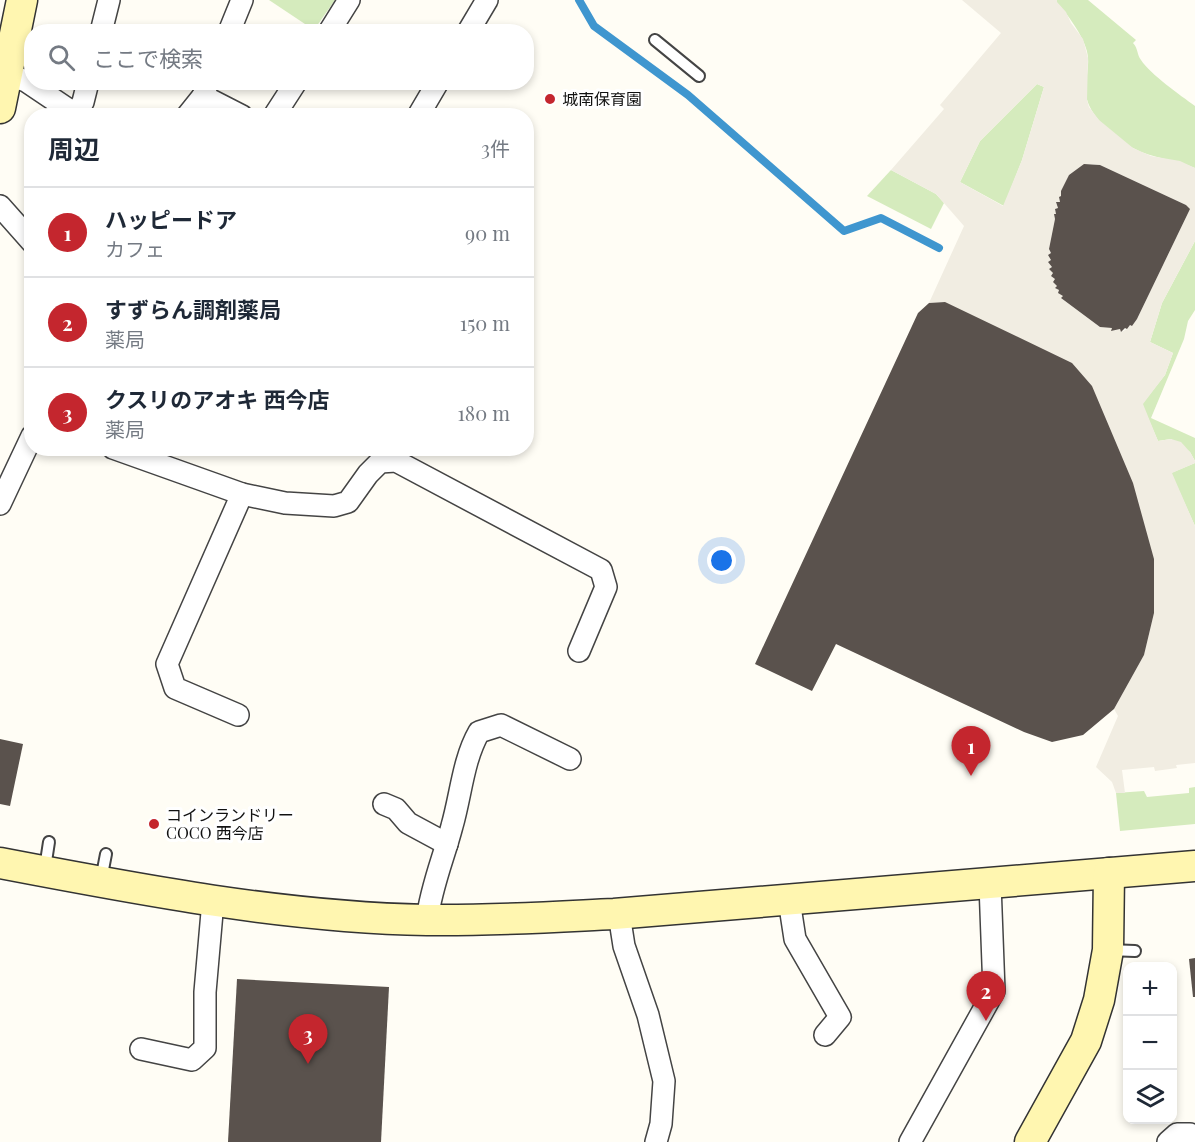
<!DOCTYPE html>
<html lang="ja">
<head>
<meta charset="utf-8">
<style>
  :root { --surface:#fff; --page:#f6f6f7; --text:#1f2937; --muted:#747a83; --line:#e0e1e3; --accent:#c4262e }
  body { margin:0; font-family:"Playfair Display","Noto Sans JP",serif; background:var(--page); color:var(--text) }
  .controls { position:absolute; right:18px; bottom:18px; display:grid; overflow:hidden; border-radius:12px; box-shadow:0 3px 9px #0003 }
  .controls button { width:54px; height:54px; display:grid; place-items:center; padding:0; border:0; border-bottom:2px solid var(--line); background:var(--surface); color:var(--text); font:30px sans-serif }
  .you { position:absolute; left:722px; top:561px; width:21px; height:21px; margin:-15px; border:4px solid #fff; border-radius:50%; background:#1a73e8; box-shadow:0 0 0 9px #1a73e833 }
  .badge { display:grid; place-items:center; width:39px; height:39px; border-radius:50%; background:var(--accent); color:#fff; font-size:20px; font-weight:700 }
  .pin { position:absolute; translate:-50% -50px; filter:drop-shadow(0 2px 3px #0008) }
  .pin::after { content:''; position:absolute; top:32px; width:21px; height:18px; background:inherit; clip-path:polygon(0 0,100% 0,50% 100%) }
  .list { margin:0; padding:0; list-style:none }
  h2 { display:flex; justify-content:space-between; align-items:center; height:78px; margin:0; padding:0 24px; font-size:26px }
  h2 small { font-size:20px; font-weight:400; color:var(--muted) }
  .list li { display:grid; grid-template-columns:39px 1fr auto; gap:18px; align-items:center; box-sizing:border-box; height:90px; padding:0 24px; border-top:2px solid var(--line) }
  .list b { display:block; font-size:22px; white-space:nowrap }
  .list p { margin:0; font-size:20px; white-space:nowrap; color:var(--muted) }
  .list em { font-size:20px; font-style:normal; color:var(--muted) }
  .icon { flex:none; width:33px; height:33px; fill:none; stroke:currentColor; stroke-width:2; stroke-linecap:round; stroke-linejoin:round }
  .map { position:relative; flex:none; width:1195px; height:1142px; overflow:hidden }
  .search { position:absolute; background:var(--surface); box-shadow:0 3px 9px #0003; left:24px; top:24px; width:510px; height:66px; display:flex; align-items:center; gap:15px; box-sizing:border-box; padding:0 21px; border-radius:24px; color:var(--muted); font-size:22px }
  .panel { position:absolute; background:var(--surface); box-shadow:0 3px 9px #0003; left:24px; top:108px; width:510px; height:348px; border-radius:24px }
  .map>svg:first-child { display:block }
  .green { fill:#d5ebbd }
  .plaza { fill:#f1ede2; fill-rule:evenodd }
  .lines { fill:none; stroke-linecap:round; stroke-linejoin:round }
  .stream { stroke:#3f96cf; stroke-width:8 }
  .building { fill:#5a524d }
  .lane-casing { stroke:#444; stroke-width:14 }
  .street-casing { stroke:#444; stroke-width:24 }
  .secondary-casing { stroke:#333; stroke-width:33 }
  .lane { stroke:#fff; stroke-width:10 }
  .street { stroke:#fff; stroke-width:21 }
  .secondary { stroke:#fff6b0; stroke-width:30 }
  .poi-dot { fill:#c4262e; stroke:#fff; stroke-width:2 }
  .labels { text-anchor:middle; stroke-width:6; stroke-linejoin:round; paint-order:stroke }
  .poi-label { font-size:16px; fill:#111; stroke:#fff; text-anchor:start }
</style>
</head>
<body>
<div class="map">
<svg width="1195" height="1142" viewBox="0 0 1195 1142">
  <rect width="100%" height="100%" fill="#fffdf5"/>
  <g class="green">
    <path d="M269 0H335L314 30Z"/>
    <path d="M1057 0H1088L1136 40 1133 43C1138 48 1137 55 1141 60 1150 74 1180 95 1195 106V168C1175 159 1153 159 1133 148 1115 138 1088 116 1086 94 1085 82 1089 69 1088 57 1087 41 1068 14 1056 2Z"/>
    <path d="M1037 84 1044 87 1022 160 1004 206 960 182 980 141Z"/>
    <path d="M891 170 936 194 944 203 931 229 867 196Z"/>
    <path d="M1195 241V310L1188 321 1184 339 1151 418 1195 438V461L1190 452 1171 439 1158 441 1142 404 1165 375 1173 353 1150 342 1162 303Z"/>
    <path d="M1195 463V526L1171 473Z"/>
    <path d="M1195 787V824L1120 831 1116 793 1144 791 1147 797 1189 793V788Z"/>
  </g>
  <path class="plaza" d="M962 0H1057V2L1066 12 1071 23 1083 39 1088 58 1087 100 1089 107 1099 120 1133 148 1151 156 1180 161 1195 168V241L1162 303 1150 342 1173 353 1165 375 1143 404 1158 441 1171 439 1181 442 1190 452 1195 461V463L1172 473 1195 526V763L1176 765 1177 768 1155 771 1154 767 1122 770 1125 793H1116L1112 782 1096 767 1118 716 1114 709 1144 655 1154 613V559L945 302 929 303 964 226 936 194 891 170 944 109 940 105 1001 33ZM1037 84 1044 87 1022 160 1003 206 960 182 980 141ZM1092 164 1100 165 1186 205 1190 209 1137 319 1132 326 1130 325 1127 329 1121 332 1120 329 1112 331V328L1100 327 1061 298 1063 296 1058 293 1059 290 1055 288 1057 286 1053 282 1055 279 1051 276 1053 273 1049 269 1052 267 1048 262 1051 260 1048 255 1051 253 1049 249 1055 219 1054 214H1056L1055 209 1058 208 1056 203 1060 202 1059 197 1061 196 1069 175 1084 165Z"/>
  <g class="lines">
    <path class="stream" d="M579 0 594 26 688 95 844 231 881 218 939 248"/>
  </g>
  <g class="building">
    <path d="M1084 164 1100 165 1186 205 1190 209 1137 319 1132 326 1130 325 1127 329 1125 328 1121 332 1120 329 1111 331 1112 328 1100 327 1061 298 1063 296 1058 293 1059 290 1055 288 1057 286 1053 282 1055 279 1051 276 1053 273 1049 269 1052 267 1048 262 1051 260 1048 255 1051 253 1049 249 1055 219 1054 214H1056L1055 209 1058 208 1056 202H1060L1059 197 1061 196V191L1069 175Z"/>
    <path d="M945 302 1072 363 1092 386 1133 483 1154 559V613L1144 655 1114 709 1083 735 1052 742 1024 732 836 644 812 691 755 664 918 313 929 303Z"/>
    <path d="M0 739 23 744 10 806 0 804Z"/>
    <path d="M1195 958V997H1193L1189 959Z"/>
    <path d="M237 979 389 987 381 1142H228Z"/>
  </g>
  <g class="lines">
    <g class="lane-casing">
      <g id="lane">
        <path d="M655 40 699 76"/>
        <path d="M45 868 49 842"/>
        <path d="M101 880 106 854"/>
        <path d="M1108 950 1135 951"/>
      </g>
    </g>
    <g class="street-casing">
      <g id="street">
        <path d="M101 32 109 0"/>
        <path d="M229 32 242 0"/>
        <path d="M329 32 349 0"/>
        <path d="M468 32 487 0"/>
        <path d="M0 72 26 81 78 116"/>
        <path d="M203 96 242 116"/>
        <path d="M76 114 83 102 88 82"/>
        <path d="M187 116 203 96 208 82"/>
        <path d="M274 116 296 82"/>
        <path d="M418 116 438 82"/>
        <path d="M0 206 32 242"/>
        <path d="M113 448 242 494 285 503 334 506 348 502 368 474 380 462 396 461 601 570 606 587 579 651"/>
        <path d="M0 504 32 436"/>
        <path d="M238 715 175 688 167 664 242 494"/>
        <path d="M384 804 396 809 408 823 447 844"/>
        <path d="M789 900 795 939 840 1017 825 1035"/>
        <path d="M619 914 624 946 648 1015 664 1081 661 1124 656 1142"/>
        <path d="M427 920C431 887 444 857 452 826 461 795 463 760 479 732L501 725 570 759"/>
        <path d="M141 1049 192 1060 205 1048V992L213 901"/>
        <path d="M910 1142 994 991 990 884"/>
        <path d="M1168 1142 1177 1134H1190L1195 1140"/>
      </g>
    </g>
    <g class="secondary-casing">
      <g id="secondary">
        <path d="M0 108 22 0"/>
        <path d="M0 863C141 890 283 917 427 920 489 921 552 917 614 914L1195 866"/>
        <path d="M1030 1142 1086 1041 1099 1000 1108 950 1109 873"/>
      </g>
    </g>
    <use href="#lane" class="lane"/>
    <use href="#street" class="street"/>
    <use href="#secondary" class="secondary"/>
  </g>
  <g class="poi-dot">
    <circle cx="550" cy="99" r="6"/>
    <circle cx="154" cy="824" r="6"/>
  </g>
  <g class="labels">
    <g class="poi-label">
      <text x="562" y="105">城南保育園</text>
      <text x="166" y="821">コインランドリー<tspan x="166" dy="18">COCO 西今店</tspan></text>
    </g>
  </g>
</svg>
<div class="controls">
<button>+</button>
<button>−</button>
<button><svg class="icon" aria-label="layers" viewBox="0 0 24 24"><path d="M12 4l9 5-9 5-9-5zM3 14l9 5 9-5"/></svg></button>
</div>
<div class="you"></div>
<div class="pin badge" style="left:971px;top:776px">1</div>
<div class="pin badge" style="left:986px;top:1021px">2</div>
<div class="pin badge" style="left:308px;top:1064px">3</div>
<div class="search"><svg class="icon" aria-label="search" viewBox="0 0 24 24"><circle cx="10" cy="10" r="6"/><path d="M15 15l6 6"/></svg>ここで検索</div>
<section class="panel">
<h2>周辺<small>3件</small></h2>
<ul class="list">
<li><span class="badge">1</span><div><b>ハッピードア</b><p>カフェ</p></div><em>90 m</em></li>
<li><span class="badge">2</span><div><b>すずらん調剤薬局</b><p>薬局</p></div><em>150 m</em></li>
<li><span class="badge">3</span><div><b>クスリのアオキ 西今店</b><p>薬局</p></div><em>180 m</em></li>
</ul>
</section>
</div>
</body>
</html>
